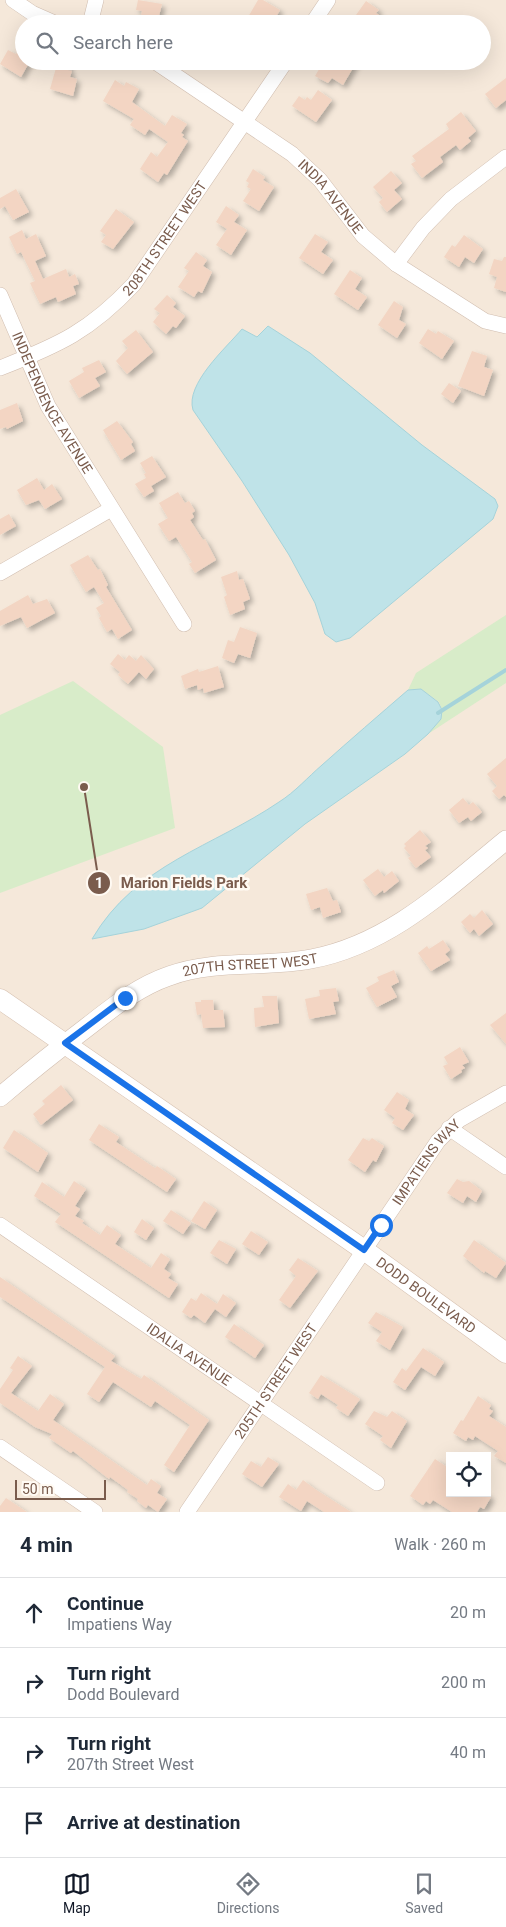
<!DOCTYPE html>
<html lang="en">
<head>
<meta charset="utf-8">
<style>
  :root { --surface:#fff; --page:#f6f6f7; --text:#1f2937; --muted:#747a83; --line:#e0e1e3; --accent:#111827 }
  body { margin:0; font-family:Roboto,sans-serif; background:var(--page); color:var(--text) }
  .controls { position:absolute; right:15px; bottom:15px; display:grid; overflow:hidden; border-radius:0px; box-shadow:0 5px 20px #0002 }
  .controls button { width:45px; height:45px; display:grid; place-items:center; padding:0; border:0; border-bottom:1px solid var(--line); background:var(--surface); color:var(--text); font:25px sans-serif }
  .scale { position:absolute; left:15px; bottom:12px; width:91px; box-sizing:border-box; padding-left:5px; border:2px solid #7a5c4d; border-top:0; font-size:14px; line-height:18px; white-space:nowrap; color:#7a5c4d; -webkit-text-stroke:4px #fffaf3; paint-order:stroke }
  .stop { position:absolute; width:15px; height:15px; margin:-11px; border:4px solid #1a73e8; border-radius:50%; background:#fff }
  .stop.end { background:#1a73e8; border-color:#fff; box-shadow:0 1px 5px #0008 }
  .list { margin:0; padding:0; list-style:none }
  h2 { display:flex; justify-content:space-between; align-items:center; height:65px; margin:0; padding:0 20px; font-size:21px }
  h2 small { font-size:16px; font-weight:400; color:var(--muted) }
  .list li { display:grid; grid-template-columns:32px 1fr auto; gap:15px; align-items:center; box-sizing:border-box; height:70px; padding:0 20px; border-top:1px solid var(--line) }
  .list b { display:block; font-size:19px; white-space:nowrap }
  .list p { margin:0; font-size:16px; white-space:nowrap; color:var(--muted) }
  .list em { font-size:16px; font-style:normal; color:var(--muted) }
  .icon { flex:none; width:28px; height:28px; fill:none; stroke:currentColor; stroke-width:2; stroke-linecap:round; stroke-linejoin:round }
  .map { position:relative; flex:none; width:506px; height:1512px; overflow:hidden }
  .search { position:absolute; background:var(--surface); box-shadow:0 5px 20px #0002; left:15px; right:15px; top:15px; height:55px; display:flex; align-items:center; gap:12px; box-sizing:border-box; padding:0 18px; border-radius:28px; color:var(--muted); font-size:19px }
  .sheet { height:345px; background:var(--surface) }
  nav { display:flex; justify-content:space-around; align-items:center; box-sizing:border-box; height:70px; border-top:1px solid var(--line); background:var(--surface); font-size:14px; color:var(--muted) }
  nav a { display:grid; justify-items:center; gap:2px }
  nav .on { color:var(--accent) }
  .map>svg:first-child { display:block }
  .residential { fill:#f5e8da; fill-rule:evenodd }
  .green { fill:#d8ecc9 }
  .water { fill:#bfe3e8; stroke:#a5d3da }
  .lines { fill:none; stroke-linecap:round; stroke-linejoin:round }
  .stream { stroke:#a5d3da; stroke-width:4 }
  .building { fill:#f3d5c3; filter:url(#shadow) }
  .minor-casing { stroke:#d1beb0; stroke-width:16 }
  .tertiary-casing { stroke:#d1beb0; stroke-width:20 }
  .secondary-casing { stroke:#d6c0b0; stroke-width:21 }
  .minor { stroke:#fff; stroke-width:15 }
  .tertiary { stroke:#fff; stroke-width:19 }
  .secondary { stroke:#fff; stroke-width:20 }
  .route { stroke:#1a73e8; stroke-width:6 }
  .labels { text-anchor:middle; stroke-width:5; stroke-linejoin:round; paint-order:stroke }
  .street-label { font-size:14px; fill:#7a5c4d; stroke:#fffaf3 }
  .leader { fill:none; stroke:#7a5c4d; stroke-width:2 }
  .callout-dot { fill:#7a5c4d; stroke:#fffaf3; stroke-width:2 }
  .mark-label { font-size:15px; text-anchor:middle; font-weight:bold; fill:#fff }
  .callout-label { font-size:15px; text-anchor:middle; font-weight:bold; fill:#7a5c4d; stroke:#fffaf3; stroke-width:5; stroke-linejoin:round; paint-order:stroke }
</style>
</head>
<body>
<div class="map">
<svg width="506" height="1512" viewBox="0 0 506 1512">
  <defs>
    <filter id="shadow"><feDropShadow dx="3.5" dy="3.5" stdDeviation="2.5" flood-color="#0004"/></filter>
  </defs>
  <rect width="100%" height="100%" fill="#fdf6ec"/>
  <path class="residential" d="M0 0H506V1512H0ZM24 24H482V61H24ZM450 1456H487V1493H450Z"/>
  <g class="green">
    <path d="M506 615V683L428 734 441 719 442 710 439 702 421 689 408 690 416 673Z"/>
    <path d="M73 681 163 747 175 828 0 893V715Z"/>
  </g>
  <g class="water">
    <path d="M268 326 310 353 422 445 495 499 498 506 493 519 350 638 336 642 325 634 315 603 289 555 242 481 193 410C185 384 226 348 242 329L257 337Z"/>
    <path d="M421 689 438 702 442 710 441 719 428 734 405 754 305 824 202 908 144 929 92 939C136 864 213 847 279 802 295 792 308 777 322 765 350 740 379 715 408 690Z"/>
  </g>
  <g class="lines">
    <path class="stream" d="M438 713 506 670"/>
  </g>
  <g class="building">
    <path d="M138 0 162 4 157 24H139L142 11 136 10Z"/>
    <path d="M258 0H263L280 10 272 24 264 20 262 24H244Z"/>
    <path d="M366 1 379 10 376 13 392 24H369L356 15Z"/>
    <path d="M24 42V61H30L21 77 0 64 8 50 16 54Z"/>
    <path d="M58 61 70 64 68 70 72 71 70 77 77 79 73 96 50 89Z"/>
    <path d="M324 61H357L343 85 332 78 328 83 315 76Z"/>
    <path d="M506 78V100L496 108 485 94Z"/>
    <path d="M115 80 124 86 126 82 139 89 132 102 165 126 172 115 187 124 181 133 184 135 182 137 188 141 167 175 164 173 158 182 140 169 151 152 157 157 168 142 149 129 145 135 130 125 134 119 103 101Z"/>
    <path d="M318 90 332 100 316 122 292 106 299 96 305 100 307 97 311 100Z"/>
    <path d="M461 112 476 131 468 138 471 141 460 150 456 145 440 157 443 162 422 178 411 164 416 161 412 156 449 129 446 124Z"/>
    <path d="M253 169 265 177 263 180 274 187 259 211 243 201 251 189 247 187 249 183 246 181Z"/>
    <path d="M391 171 402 183 394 190 402 199 387 212 379 202 383 198 373 187Z"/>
    <path d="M16 189 29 212 13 220 5 206 0 209V198Z"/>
    <path d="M226 206 239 215 234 222 247 230 231 255 216 245 227 229 216 222Z"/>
    <path d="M116 209 134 222 113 249 101 242 106 235 100 231Z"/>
    <path d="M22 230 26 239 36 234 46 256 35 261 43 279 66 269 69 277 75 274 79 284 73 286 76 294 58 302 56 297 40 304 30 283 35 281 21 252 17 254 9 237Z"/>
    <path d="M315 234 328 242 321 252 333 260 323 274 299 258Z"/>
    <path d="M464 235 483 249 474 263 465 257 459 267 444 257 452 245 455 247Z"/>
    <path d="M196 252 207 260 203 266 212 272 202 293 198 291 194 297 178 287 189 271 184 268Z"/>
    <path d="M504 257H506V292L494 288 497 277 489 274 494 259 502 261Z"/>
    <path d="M350 270 362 278 355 289 367 297 358 310 334 294Z"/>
    <path d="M167 295 176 303 173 307 185 316 176 328 173 326 166 334 153 322 160 313 154 309Z"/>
    <path d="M394 301 403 307 399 320 406 324 397 338 378 325Z"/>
    <path d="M428 329 436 334 438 331 454 341 442 359 419 343Z"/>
    <path d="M136 330 153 352 127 374 116 361 128 348 122 341Z"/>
    <path d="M472 351 487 356 484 367 493 370 484 396 458 386Z"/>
    <path d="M99 360 106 372 95 378 100 386 79 398 69 381 84 372 82 368Z"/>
    <path d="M449 383 461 391 453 403 441 394Z"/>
    <path d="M17 403 23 421 7 429 6 427 0 429V410Z"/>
    <path d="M117 421 133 442 131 444 135 451 121 460 103 430Z"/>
    <path d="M152 456 166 477 151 486 154 491 144 497 135 484 146 478 144 474 146 473 140 463Z"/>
    <path d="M37 478 44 490 52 484 62 499 45 509 39 500 26 505 17 490Z"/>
    <path d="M178 492 185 503 189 501 195 511 192 513 194 517 190 520 203 540 205 539 216 560 195 573 189 564 192 562 176 537 169 541 158 524 168 518 159 503Z"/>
    <path d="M9 514 16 526 0 535V519Z"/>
    <path d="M88 555 98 570 100 569 108 585 106 587 132 630 118 639 112 629 107 632 99 618 101 616 96 608 104 603 94 587 86 592 70 565Z"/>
    <path d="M237 571 239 580 243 579 250 599 243 602 245 609 230 615 224 597 227 595 221 577Z"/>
    <path d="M28 595 33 604 47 599 55 613 27 628 21 617 0 626V611Z"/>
    <path d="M240 627 257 633 250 658 238 654 234 663 222 658 228 640 234 642Z"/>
    <path d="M118 654 125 660 129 655 136 661 141 655 154 669 146 679 139 672 128 684 118 675 120 672 110 664Z"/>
    <path d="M218 666 224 687 204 693 203 688 198 690 197 685 185 689 181 676 198 669 199 672Z"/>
    <path d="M506 758V797L504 795 499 799 492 791 497 786 487 774Z"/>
    <path d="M463 798 469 805 473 802 482 812 471 821 468 817 459 823 449 810Z"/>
    <path d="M420 830 431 842 425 846 428 848 425 850 431 857 416 868 408 858 411 856 404 848 406 846 404 844Z"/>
    <path d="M378 869 384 877 392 871 399 881 384 893 383 890 375 896 363 880Z"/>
    <path d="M327 888 333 901 337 900 341 912 323 918 320 907 311 910 306 894Z"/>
    <path d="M482 910 493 924 479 936 474 929 470 933 461 922 470 914 474 918Z"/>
    <path d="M443 940 450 950 445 954 450 960 431 971 418 953 427 946 429 949Z"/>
    <path d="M394 970 399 982 391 986 397 997 377 1007 366 988 379 981 377 977Z"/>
    <path d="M336 988 339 1001 333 1002 336 1014 309 1019 305 999 320 996 319 990Z"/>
    <path d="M262 996H277L279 1023 255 1027 254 1008 264 1007Z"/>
    <path d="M201 1000H213L214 1010H223L225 1027 203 1028 201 1014 197 1015 195 1002H201Z"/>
    <path d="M506 1013V1044L490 1025Z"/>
    <path d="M460 1047 469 1062 462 1065 465 1068 461 1070 462 1072 451 1079 443 1066 448 1064 444 1057Z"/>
    <path d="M61 1085 73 1100 41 1125 33 1114 45 1104 42 1101Z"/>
    <path d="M397 1092 409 1100 405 1109 414 1115 403 1130 392 1123 395 1118 384 1110Z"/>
    <path d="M99 1124 119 1137 116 1142 155 1168 157 1166 176 1179 167 1192 89 1140Z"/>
    <path d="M14 1130 48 1153 38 1172 3 1148Z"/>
    <path d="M363 1138 369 1141 372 1138 384 1146 376 1162 373 1160 365 1172 348 1160Z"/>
    <path d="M457 1179 463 1182 469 1181 482 1191 476 1202 467 1196 463 1203 447 1193Z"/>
    <path d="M74 1181 86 1189 75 1206 80 1209 75 1216 84 1221 82 1223 100 1235 107 1225 121 1235 115 1244 151 1268 161 1253 170 1259 164 1269 171 1274 168 1278 178 1284 169 1298 55 1222 61 1214 34 1196 42 1182 64 1197Z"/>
    <path d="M204 1201 217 1210 205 1229 191 1221Z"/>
    <path d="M171 1210 191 1223 183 1234 163 1221Z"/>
    <path d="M142 1219 154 1228 146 1240 134 1232Z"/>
    <path d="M251 1231 268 1242 259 1255 242 1244Z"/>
    <path d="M219 1240 236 1249 227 1264 210 1253Z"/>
    <path d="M474 1240 506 1263 496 1278 485 1271 484 1273 463 1256Z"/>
    <path d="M298 1258 318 1271 290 1308 279 1300 296 1276 289 1270Z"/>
    <path d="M0 1277 115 1356 111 1361 141 1379 144 1375 209 1420 174 1472 164 1465 190 1425 155 1401 151 1407 113 1382 99 1402 87 1394 105 1367 0 1297Z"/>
    <path d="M201 1293 217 1304 223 1294 236 1303 226 1317 215 1309 205 1323 194 1315 191 1318 182 1312 191 1298 196 1301Z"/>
    <path d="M376 1312 403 1327 390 1350 376 1341 382 1332 368 1323Z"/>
    <path d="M234 1324 264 1345 255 1358 225 1337Z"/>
    <path d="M423 1348 444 1362 435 1376 421 1367 405 1390 393 1382 402 1368 406 1371Z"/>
    <path d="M18 1356 32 1366 11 1393 38 1411 50 1394 64 1404 53 1420 147 1485 151 1479 161 1486 157 1493 167 1499 158 1512 148 1505 146 1508 137 1501 138 1499 127 1492 128 1490 110 1477 109 1479 73 1451 71 1453 49 1438 52 1434 35 1427 0 1403V1389L13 1370 10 1368Z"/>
    <path d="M321 1375 360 1399 348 1416 336 1408 338 1405 321 1394 318 1399 309 1393Z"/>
    <path d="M478 1396 491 1405 489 1409 493 1411 489 1416 506 1427V1463L494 1456 498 1451 475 1436 473 1440 468 1437 466 1441 453 1433 461 1420 463 1421Z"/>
    <path d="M374 1411 387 1417 392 1411 407 1421 391 1448 380 1440 383 1436 365 1424Z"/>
    <path d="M268 1457 279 1464 262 1487 242 1474 251 1461 261 1467Z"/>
    <path d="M435 1459 450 1469V1493H486L491 1497 484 1509 480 1507 477 1512H452L433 1500 430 1504 426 1501 423 1505 410 1496Z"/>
    <path d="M303 1480 315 1489 351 1512H324L307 1501 301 1511 279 1497 288 1484 296 1490Z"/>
    <path d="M6 1498 27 1512H0V1506Z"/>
  </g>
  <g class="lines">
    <g class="minor-casing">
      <g id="minor">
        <path d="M13 0 32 13 57 24"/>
        <path d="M90 24 96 0"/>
        <path d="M312 24 328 0"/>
        <path id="s1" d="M154 61 292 154 320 180 363 236 396 264 485 321 506 326"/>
        <path d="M396 264 423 228 451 199 506 157"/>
        <path id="s2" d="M0 295 48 406 184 624"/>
        <path id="s3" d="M0 368C59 345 90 331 134 284L286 61"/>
        <path d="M0 573 111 509"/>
        <path d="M449 1128 506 1167"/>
        <path id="s4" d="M0 1225 377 1483"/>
        <path d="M0 1447 95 1512"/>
        <path id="s5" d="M187 1512 438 1141 459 1120 506 1093"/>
      </g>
    </g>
    <g class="tertiary-casing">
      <g id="tertiary">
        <path id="s6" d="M0 1097C28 1073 57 1050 86 1028 112 1008 137 987 169 976 215 959 264 968 311 959 390 944 446 889 506 840"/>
      </g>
    </g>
    <g class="secondary-casing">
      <g id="secondary">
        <path id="s7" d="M0 999 364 1250 506 1353"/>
      </g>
    </g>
    <use href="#minor" class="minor"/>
    <use href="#tertiary" class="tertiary"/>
    <use href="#secondary" class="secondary"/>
  </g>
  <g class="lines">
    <path class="route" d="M125 998 65 1043 364 1250 381 1225"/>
  </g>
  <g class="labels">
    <g class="street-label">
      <text dy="5" stroke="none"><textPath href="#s1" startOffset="224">INDIA AVENUE</textPath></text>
      <text dy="5" stroke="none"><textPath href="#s3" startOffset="215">208TH STREET WEST</textPath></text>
      <text dy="5" stroke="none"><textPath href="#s2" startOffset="120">INDEPENDENCE AVENUE</textPath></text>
      <text dy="5" stroke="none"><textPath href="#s6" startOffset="291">207TH STREET WEST</textPath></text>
      <text dy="5" stroke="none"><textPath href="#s5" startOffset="424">IMPATIENS WAY</textPath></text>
      <text dy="5" stroke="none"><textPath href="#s7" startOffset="519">DODD BOULEVARD</textPath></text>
      <text dy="5" stroke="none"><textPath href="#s4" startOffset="229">IDALIA AVENUE</textPath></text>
      <text dy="5" stroke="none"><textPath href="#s5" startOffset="158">205TH STREET WEST</textPath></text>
    </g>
  </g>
  <path class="leader" d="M84 787L99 883"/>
  <g class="callout-dot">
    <circle cx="84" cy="787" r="5"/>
    <circle cx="99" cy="883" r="12"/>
  </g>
  <g class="mark-label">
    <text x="99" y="888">1</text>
  </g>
  <g class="callout-label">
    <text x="184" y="888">Marion Fields Park</text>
  </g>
</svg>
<div class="controls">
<button><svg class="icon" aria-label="locate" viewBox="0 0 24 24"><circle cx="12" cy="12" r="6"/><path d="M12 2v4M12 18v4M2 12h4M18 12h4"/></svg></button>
</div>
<div class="scale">50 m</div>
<div class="stop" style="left:381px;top:1225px"></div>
<div class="stop end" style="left:125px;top:998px"></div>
<div class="search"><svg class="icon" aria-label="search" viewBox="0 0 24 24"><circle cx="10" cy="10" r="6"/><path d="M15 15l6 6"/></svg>Search here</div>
</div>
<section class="sheet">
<h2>4 min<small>Walk · 260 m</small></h2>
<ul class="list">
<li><svg class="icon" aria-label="ahead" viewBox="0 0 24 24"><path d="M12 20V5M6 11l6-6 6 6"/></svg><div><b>Continue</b><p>Impatiens Way</p></div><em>20 m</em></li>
<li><svg class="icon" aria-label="right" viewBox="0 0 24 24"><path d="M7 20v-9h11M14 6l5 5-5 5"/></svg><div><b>Turn right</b><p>Dodd Boulevard</p></div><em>200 m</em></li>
<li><svg class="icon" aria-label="right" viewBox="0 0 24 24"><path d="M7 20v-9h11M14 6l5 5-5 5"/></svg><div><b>Turn right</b><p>207th Street West</p></div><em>40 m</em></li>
<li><svg class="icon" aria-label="arrive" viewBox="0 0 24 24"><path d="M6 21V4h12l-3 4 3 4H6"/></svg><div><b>Arrive at destination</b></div></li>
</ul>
</section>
<nav>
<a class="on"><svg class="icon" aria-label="map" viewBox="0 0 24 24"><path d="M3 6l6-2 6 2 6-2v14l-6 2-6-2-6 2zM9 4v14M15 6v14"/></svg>Map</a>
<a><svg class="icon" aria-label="directions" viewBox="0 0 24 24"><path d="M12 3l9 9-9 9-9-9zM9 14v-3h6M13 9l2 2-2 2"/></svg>Directions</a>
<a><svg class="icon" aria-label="saved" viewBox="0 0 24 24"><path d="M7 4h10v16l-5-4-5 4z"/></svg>Saved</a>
</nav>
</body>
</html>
